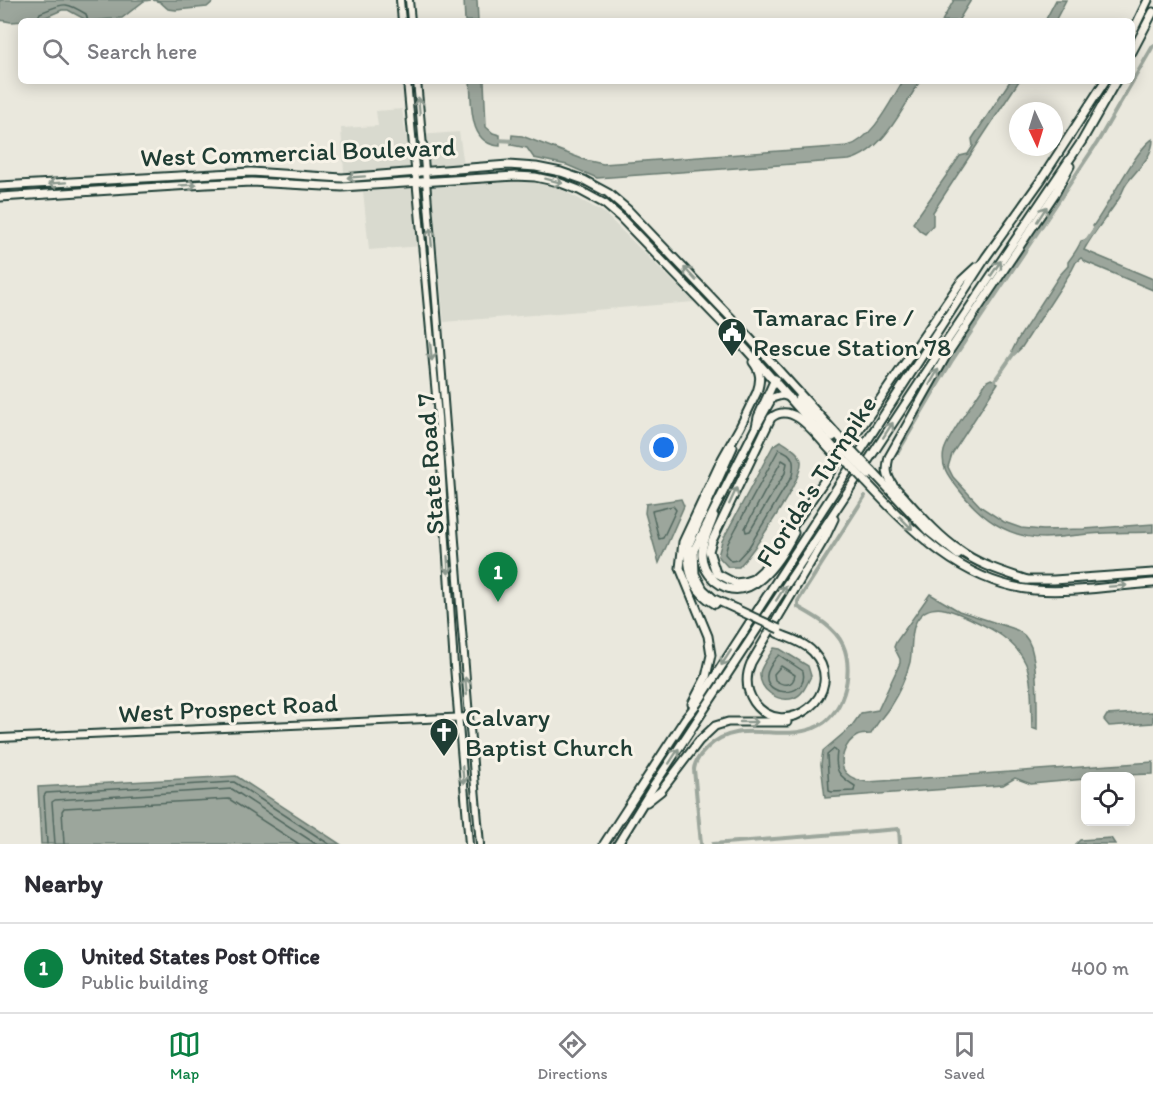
<!DOCTYPE html>
<html lang="en">
<head>
<meta charset="utf-8">
<style>
  :root { --surface:#fff; --page:#f2f2f3; --text:#2b2b33; --muted:#7c7c81; --line:#e1e1e2; --accent:#0b8043 }
  body { margin:0; font-family:Itim,sans-serif; background:var(--page); color:var(--text) }
  .controls { position:absolute; right:18px; bottom:18px; display:grid; overflow:hidden; border-radius:9px; box-shadow:0 3px 15px #0003 }
  .controls button { width:54px; height:54px; display:grid; place-items:center; padding:0; border:0; border-bottom:2px solid var(--line); background:var(--surface); color:var(--text); font:30px sans-serif }
  .compass { position:absolute; left:1009px; top:102px; width:54px; height:54px; border-radius:50%; background:var(--surface); box-shadow:0 3px 15px #0003; rotate:176deg }
  .you { position:absolute; left:664px; top:448px; width:21px; height:21px; margin:-15px; border:4px solid #fff; border-radius:50%; background:#1a73e8; box-shadow:0 0 0 9px #1a73e833 }
  .badge { display:grid; place-items:center; width:39px; height:39px; border-radius:50%; background:var(--accent); color:#fff; font-size:20px; font-weight:700 }
  .pin { position:absolute; translate:-50% -50px; filter:drop-shadow(0 2px 3px #0008) }
  .pin::after { content:''; position:absolute; top:32px; width:21px; height:18px; background:inherit; clip-path:polygon(0 0,100% 0,50% 100%) }
  .list { margin:0; padding:0; list-style:none }
  h2 { display:flex; justify-content:space-between; align-items:center; height:78px; margin:0; padding:0 24px; font-size:26px }
  h2 small { font-size:20px; font-weight:400; color:var(--muted) }
  .list li { display:grid; grid-template-columns:39px 1fr auto; gap:18px; align-items:center; box-sizing:border-box; height:90px; padding:0 24px; border-top:2px solid var(--line) }
  .list b { display:block; font-size:22px; white-space:nowrap }
  .list p { margin:0; font-size:20px; white-space:nowrap; color:var(--muted) }
  .list em { font-size:20px; font-style:normal; color:var(--muted) }
  .icon { flex:none; width:33px; height:33px; fill:none; stroke:currentColor; stroke-width:2; stroke-linecap:round; stroke-linejoin:round }
  .map { position:relative; flex:none; width:1153px; height:844px; overflow:hidden }
  .search { position:absolute; background:var(--surface); box-shadow:0 3px 15px #0003; left:18px; right:18px; top:18px; height:66px; display:flex; align-items:center; gap:15px; box-sizing:border-box; padding:0 21px; border-radius:9px; color:var(--muted); font-size:22px }
  .sheet { height:168px; background:var(--surface) }
  nav { display:flex; justify-content:space-around; align-items:center; box-sizing:border-box; height:84px; border-top:2px solid var(--line); background:var(--surface); font-size:16px; color:var(--muted) }
  nav a { display:grid; justify-items:center; gap:3px }
  nav .on { color:var(--accent) }
  .map>svg:first-child { display:block }
  .built { fill:#d9dacf }
  .water { fill:#9ca69c; stroke:#6a7c72; stroke-width:1.5 }
  .lines { fill:none; stroke-linecap:round; stroke-linejoin:round }
  .shore { stroke:#51675e; stroke-width:1.5 }
  .canal { stroke:#9ca69c; stroke-width:4 }
  .major-casing { stroke:#1f3d34; stroke-width:10 }
  .highway-casing { stroke:#1f3d34; stroke-width:11 }
  .major { stroke:#f7f3e8; stroke-width:6 }
  .highway { stroke:#f7f3e8; stroke-width:7 }
  .highway-bridge-casing { stroke:#1f3d34; stroke-width:11; stroke-linecap:butt }
  .highway-bridge { stroke:#f7f3e8; stroke-width:7 }
  .oneway { stroke:#8b988e }
  .labels { text-anchor:middle; stroke-width:6; stroke-linejoin:round; paint-order:stroke }
  .street-label { font-size:26px; fill:#1f3d34; stroke:#f7f3e8 }
  .poi-label { font-size:26px; fill:#1f3d34; stroke:#f7f3e8; text-anchor:start }
</style>
</head>
<body>
<div class="map">
<svg width="1153" height="844" viewBox="0 0 1153 844">
  <rect width="100%" height="100%" fill="#eae8dd"/>
  <filter id="ink" filterUnits="userSpaceOnUse"><feTurbulence type="fractalNoise" baseFrequency=".0167" numOctaves="2"/><feDisplacementMap in="SourceGraphic" scale="12" xChannelSelector="R" yChannelSelector="G"/><feConvolveMatrix kernelMatrix="1 2 1 2 8 2 1 2 1" color-interpolation-filters="sRGB"/></filter>
  <g filter="url(#ink)">
    <path class="built" d="M402 109 406 136 459 132 467 185 512 181 536 183 559 188 603 212 694 302 444 322 436 245 369 250 361 171 344 172 341 128 378 126 376 111Z"/>
    <g class="water">
      <path d="M0 0H151L144 1 122 18 88 21 68 10H62L39 20 11 22 0 20Z"/>
      <path d="M153 0H215L207 7 176 10 168 9 160 2Z"/>
      <path d="M464 0H477L478 21H465Z"/>
      <path d="M954 0H971L958 21H942Z"/>
      <path d="M1056 0H1066L1055 21H1045Z"/>
      <path d="M470 81H484L486 127 493 133 500 135V146C468 144 472 105 470 81Z"/>
      <path d="M903 81H920C902 109 883 152 849 160L597 178 567 165 534 158 527 148 511 145 512 135 522 136 585 160 603 164 848 146C873 139 890 102 903 81Z"/>
      <path d="M1010 81H1019L933 212V225L925 234 920 231 913 223 960 156 968 154 973 146 972 139Z"/>
      <path d="M1153 139C1153 157 1137 169 1127 183 1123 188 1122 195 1118 200 1107 217 1093 232 1084 250L1153 279V290L1086 262 1081 258 1076 262 1072 270 1022 347 1015 354 1012 351 1018 339 1059 276 1068 266V262C1074 254 1078 249 1081 241L1088 239 1095 230 1093 226C1107 208 1137 147 1153 139Z"/>
      <path d="M991 379 998 383 952 454 948 467 953 477 981 507 1004 522 1021 528 1043 530 1084 529 1153 524V532C1132 533 1111 532 1089 534 1074 535 1059 538 1044 538 1008 538 981 518 960 491 950 478 940 468 944 451 948 435 978 396 987 381Z"/>
      <path d="M781 441C788 446 800 452 801 461 803 481 753 551 739 567H728L718 556 722 541 773 446Z"/>
      <path d="M681 499 684 506 659 563 645 513 646 504Z"/>
      <path d="M930 594 959 611 1012 628C1021 631 1028 638 1031 647 1038 671 1037 705 1037 730L1032 728C1031 708 1033 682 1026 664 1021 653 1012 643 1002 636 992 628 956 611 944 609 937 607 927 609 922 614 909 625 913 646 910 662 906 678 898 694 889 708 882 718 877 722 871 734 867 734 861 734 857 736 845 742 837 763 846 773 852 779 860 781 868 782L1153 762V774L1086 776 1085 779 1031 784 1015 778 1003 785 825 798 821 764 823 751 851 727 861 713 878 710 900 663V659L894 647 896 642Z"/>
      <path d="M774 648 780 649 808 666 811 676C807 684 803 695 794 698 778 703 759 690 760 673 761 666 770 655 774 648Z"/>
      <path d="M1153 712V723L1109 726 1104 720 1107 715Z"/>
      <path d="M236 776 340 844H41L38 787Z"/>
      <path d="M1111 838 1115 844H1076L1080 840Z"/>
    </g>
    <g class="lines">
      <g class="shore">
        <path d="M36 21 40 13C64 4 63 0 86 14L88 21"/>
        <path d="M779 449C794 454 795 462 792 476L749 547 737 560 731 561 725 554 728 543Z"/>
        <path d="M782 460 787 463 785 473 750 531 746 532 745 528Z"/>
        <path d="M673 506 676 510 663 538 659 539 652 511Z"/>
        <path d="M779 655 803 671C810 702 753 696 770 667 773 662 775 658 779 655Z"/>
        <path d="M781 666 795 675C793 687 783 686 775 680L774 674Z"/>
        <path d="M834 749 837 752C834 771 839 776 855 786L854 791 832 792 829 791 827 755Z"/>
        <path d="M47 844 44 796 46 793 234 782 329 844"/>
        <path d="M55 844 52 802 55 800 232 789 316 844"/>
        <path d="M64 844 62 811 64 808 229 799 299 844"/>
      </g>
      <g class="canal">
        <path d="M496 140 516 141"/>
        <path d="M1085 243 1096 227"/>
        <path d="M993 383 1016 350"/>
        <path d="M898 452 951 362 1097 143 1153 46"/>
        <path d="M701 844 694 769C695 760 702 753 708 747 738 718 777 742 814 728 843 718 855 672 843 645 835 627 814 616 798 607V601L865 496"/>
        <path d="M713 844 899 829 900 844"/>
      </g>
      <g class="major-casing">
        <g id="major">
          <path d="M400 0 402 21"/>
          <path d="M409 0 411 21"/>
          <path d="M407 81 438 417 454 666 469 844"/>
          <path d="M417 81C441 335 457 590 480 844"/>
          <path d="M0 738 469 717"/>
        </g>
      </g>
      <g class="highway-casing">
        <g id="highway">
          <path d="M1132 33 1148 0"/>
          <path d="M1132 52 1153 12"/>
          <path d="M0 186 251 172 342 178 508 165 536 167 561 172 584 180 608 193 628 210 734 321 841 439"/>
          <path d="M0 197 207 184 252 182 342 187 515 176 535 177 558 182 579 190 605 204 620 217 727 328 835 449"/>
          <path d="M798 399 833 437"/>
          <path d="M757 425 772 398 782 395 789 397"/>
          <path d="M832 452C817 437 793 399 771 418L712 541 709 551 716 573 735 583 744 582 753 579 763 570 962 280 976 267"/>
          <path d="M872 471 928 531 958 555"/>
          <path d="M865 481C912 531 962 583 1034 590 1073 593 1114 586 1153 583"/>
          <path d="M714 516C710 528 703 540 702 552 701 563 707 574 715 581 750 609 780 560 794 533"/>
          <path d="M1024 580H1054L1153 573"/>
          <path d="M1027 580C1004 572 979 565 959 550 934 533 914 507 893 485 886 475 886 469 889 457L946 356 1056 192 1070 166"/>
          <path d="M715 604C692 591 686 569 689 544L733 447"/>
          <path d="M736 609 714 599 703 589 695 574 694 550 756 427 758 417 775 379"/>
          <path d="M777 633C788 638 804 642 813 652 851 693 783 744 754 702 746 690 745 677 751 663L825 538 834 519"/>
          <path d="M692 704 706 677 711 655 708 636 680 568 683 542 722 459 740 427 757 392C761 380 761 372 753 362"/>
          <path d="M647 802 661 791 699 741 715 726 728 722H787"/>
          <path d="M604 844 685 719 699 701 986 257 1041 180 1105 81"/>
          <path d="M618 844 653 787 947 341 1082 141 1116 81"/>
        </g>
      </g>
      <use href="#major" class="major"/>
      <use href="#highway" class="highway"/>
      <g class="highway-bridge-casing">
        <g id="highway-bridge">
          <path d="M841 439 872 471"/>
          <path d="M835 449 865 481"/>
          <path d="M844 449 869 475"/>
          <path d="M736 609 779 629"/>
        </g>
      </g>
      <use href="#highway-bridge" class="highway-bridge"/>
    </g>
    <defs><path id="oneway-shaft" d="M-6 0H5M1.5-3L5.5 0L1.5 3" fill="none" stroke-width="1.6" stroke-linecap="round" stroke-linejoin="round" transform="scale(1.5)"/></defs>
    <g class="oneway">
      <use href="#oneway-shaft" transform="translate(419 106) rotate(-95)"/>
      <use href="#oneway-shaft" transform="translate(356 177) rotate(176)"/>
      <use href="#oneway-shaft" transform="translate(554 181) rotate(15)"/>
      <use href="#oneway-shaft" transform="translate(57 183) rotate(176)"/>
      <use href="#oneway-shaft" transform="translate(188 185) rotate(-3)"/>
      <use href="#oneway-shaft" transform="translate(1042 214) rotate(-57)"/>
      <use href="#oneway-shaft" transform="translate(431 237) rotate(-95)"/>
      <use href="#oneway-shaft" transform="translate(996 268) rotate(-56)"/>
      <use href="#oneway-shaft" transform="translate(690 274) rotate(-133)"/>
      <use href="#oneway-shaft" transform="translate(431 352) rotate(84)"/>
      <use href="#oneway-shaft" transform="translate(934 377) rotate(-60)"/>
      <use href="#oneway-shaft" transform="translate(888 430) rotate(-57)"/>
      <use href="#oneway-shaft" transform="translate(733 496) rotate(-65)"/>
      <use href="#oneway-shaft" transform="translate(906 523) rotate(45)"/>
      <use href="#oneway-shaft" transform="translate(448 565) rotate(87)"/>
      <use href="#oneway-shaft" transform="translate(1118 586) rotate(-4)"/>
      <use href="#oneway-shaft" transform="translate(781 593) rotate(-57)"/>
      <use href="#oneway-shaft" transform="translate(726 658) rotate(123)"/>
      <use href="#oneway-shaft" transform="translate(466 686) rotate(-95)"/>
      <use href="#oneway-shaft" transform="translate(749 722)"/>
      <use href="#oneway-shaft" transform="translate(674 756) rotate(-57)"/>
      <use href="#oneway-shaft" transform="translate(463 775) rotate(85)"/>
    </g>
  </g>
  <defs>
    <g id="civic-pin" transform="scale(1.5)"><path d="M0 17L-7.5 6A9.5 9.5 0 1 1 7.5 6Z" fill="#1f3d34" stroke="#f7f3e8"/><path d="M-.6-6.5H3V-4.5H.6V-3L4-1V1h2V6H-6V1h2V-1L-.6-3ZM-1.2 2.5V6h2.4V2.5Z" fill="#fff"/></g>
    <g id="church-pin" transform="scale(1.5)"><path d="M0 17L-7.5 6A9.5 9.5 0 1 1 7.5 6Z" fill="#1f3d34" stroke="#f7f3e8"/><path d="M-1.2-6h2.4v3.5h3.3v2.4h-3.3V6h-2.4V-.1h-3.3v-2.4h3.3Z" fill="#fff"/></g>
  </defs>
  <g fill-rule="evenodd">
    <use href="#civic-pin" x="732" y="332"/>
    <use href="#church-pin" x="444" y="732"/>
  </g>
  <g class="labels">
    <g class="street-label">
      <text transform="translate(298 152) rotate(-2)" y="9">West Commercial Boulevard</text>
      <text transform="translate(430 464) rotate(-94)" y="9">State Road 7</text>
      <text transform="translate(816 481) rotate(-57)" y="9">Florida's Turnpike</text>
      <text transform="translate(228 708) rotate(-3)" y="9">West Prospect Road</text>
    </g>
    <g class="poi-label">
      <text x="753" y="326">Tamarac Fire /<tspan x="753" dy="30">Rescue Station 78</tspan></text>
      <text x="465" y="726">Calvary<tspan x="465" dy="30">Baptist Church</tspan></text>
    </g>
  </g>
</svg>
<div class="controls">
<button><svg class="icon" aria-label="locate" viewBox="0 0 24 24"><circle cx="12" cy="12" r="6"/><path d="M12 2v4M12 18v4M2 12h4M18 12h4"/></svg></button>
</div>
<svg class="compass" viewBox="-18 -18 36 36"><path d="M0-13l5 13h-10z" fill="#e53935"/><path d="M0 13l5-13h-10z" fill="#7c7c81"/></svg>
<div class="you"></div>
<div class="pin badge" style="left:498px;top:602px">1</div>
<div class="search"><svg class="icon" aria-label="search" viewBox="0 0 24 24"><circle cx="10" cy="10" r="6"/><path d="M15 15l6 6"/></svg>Search here</div>
</div>
<section class="sheet">
<h2>Nearby<small></small></h2>
<ul class="list">
<li><span class="badge">1</span><div><b>United States Post Office</b><p>Public building</p></div><em>400 m</em></li>
</ul>
</section>
<nav>
<a class="on"><svg class="icon" aria-label="map" viewBox="0 0 24 24"><path d="M3 6l6-2 6 2 6-2v14l-6 2-6-2-6 2zM9 4v14M15 6v14"/></svg>Map</a>
<a><svg class="icon" aria-label="directions" viewBox="0 0 24 24"><path d="M12 3l9 9-9 9-9-9zM9 14v-3h6M13 9l2 2-2 2"/></svg>Directions</a>
<a><svg class="icon" aria-label="saved" viewBox="0 0 24 24"><path d="M7 4h10v16l-5-4-5 4z"/></svg>Saved</a>
</nav>
</body>
</html>
